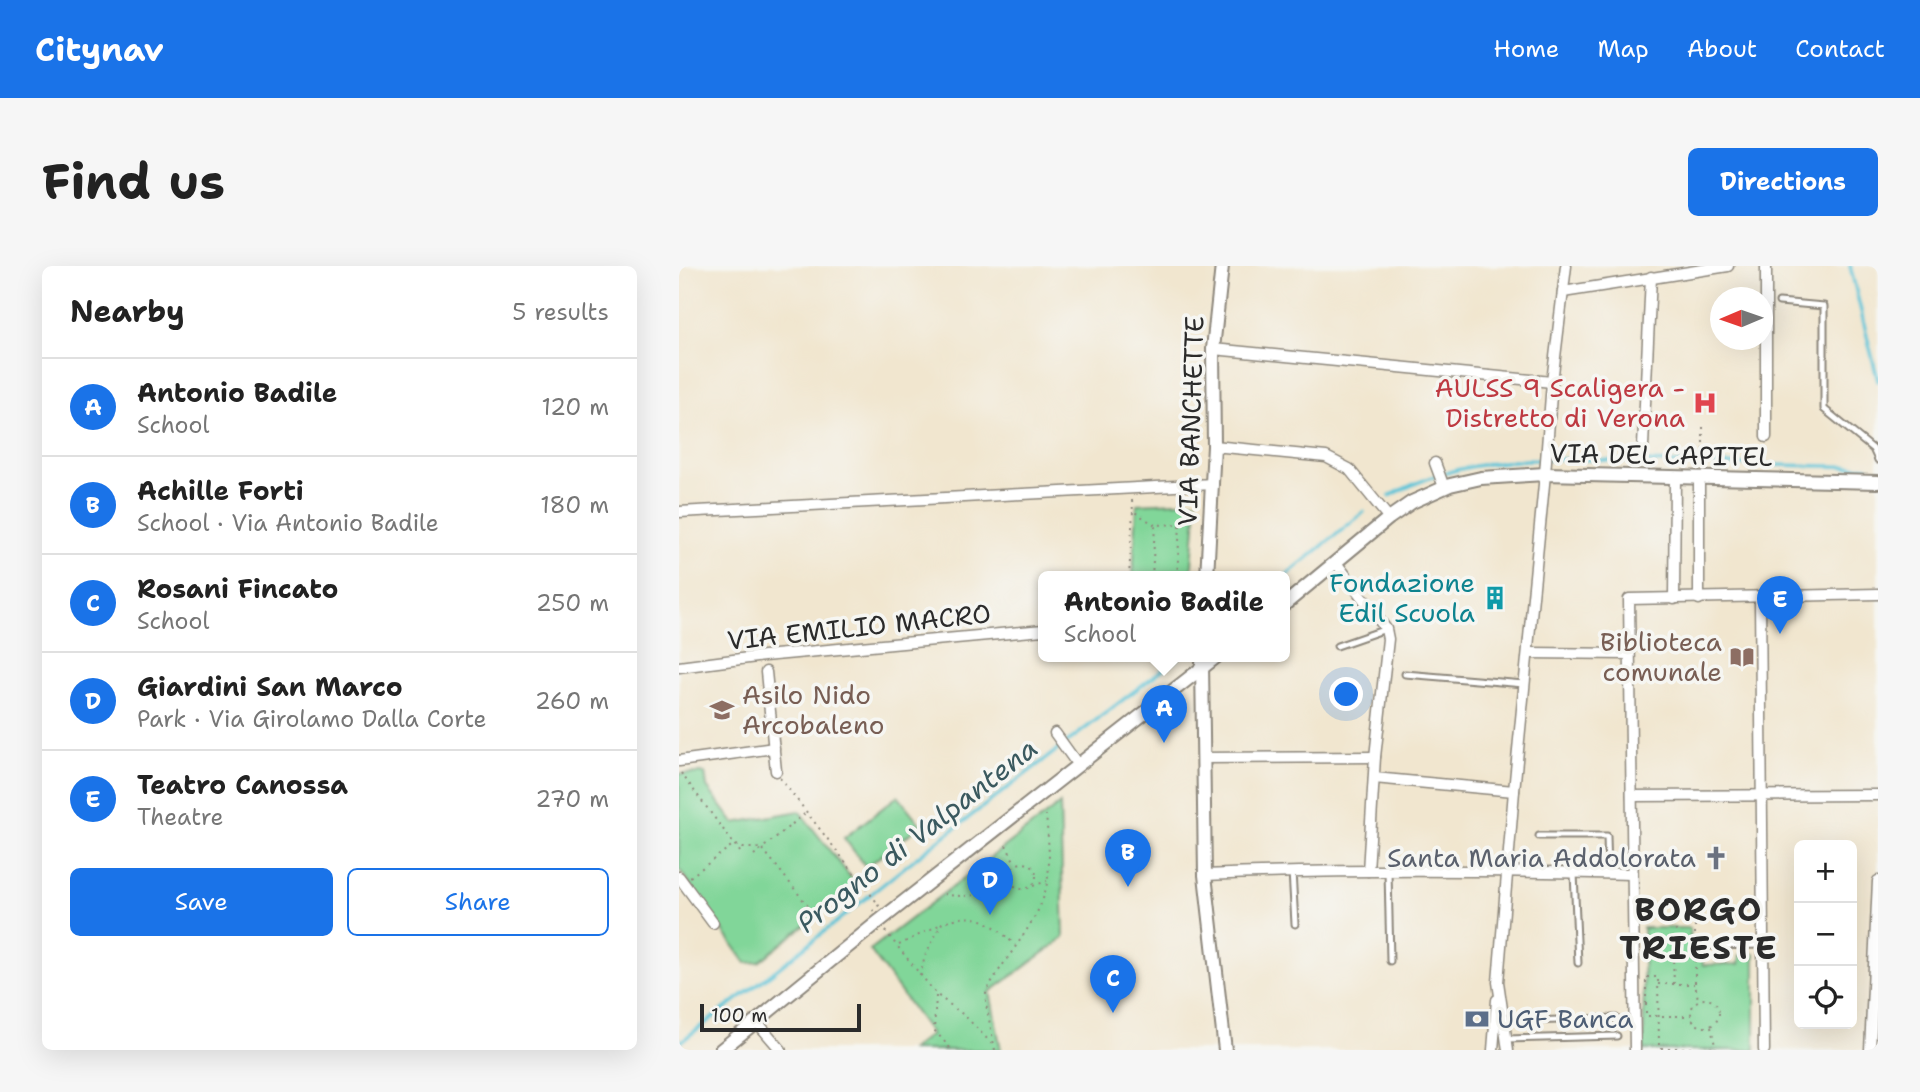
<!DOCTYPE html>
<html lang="en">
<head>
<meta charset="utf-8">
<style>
  :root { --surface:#fff; --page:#f6f6f6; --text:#222; --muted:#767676; --line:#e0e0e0; --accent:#1a73e8 }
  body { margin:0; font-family:"Shantell Sans",sans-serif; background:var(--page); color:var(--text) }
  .controls { position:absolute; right:21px; bottom:21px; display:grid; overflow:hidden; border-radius:10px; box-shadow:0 7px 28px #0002 }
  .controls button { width:63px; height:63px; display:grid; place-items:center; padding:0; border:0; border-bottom:2px solid var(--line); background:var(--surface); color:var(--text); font:35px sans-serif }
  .compass { position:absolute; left:1031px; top:21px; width:63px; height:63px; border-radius:50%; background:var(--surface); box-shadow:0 7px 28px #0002; rotate:268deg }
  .scale { position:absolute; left:21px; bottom:18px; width:161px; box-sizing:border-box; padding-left:7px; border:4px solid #2b2b2b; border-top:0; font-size:19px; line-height:24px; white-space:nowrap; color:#2b2b2b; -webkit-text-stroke:5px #f6f6f2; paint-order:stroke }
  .you { position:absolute; left:668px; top:429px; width:24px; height:24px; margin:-18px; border:5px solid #fff; border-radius:50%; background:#1a73e8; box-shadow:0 0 0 10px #1a73e833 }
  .badge { display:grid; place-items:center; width:46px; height:46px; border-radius:50%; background:var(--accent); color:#fff; font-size:23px; font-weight:700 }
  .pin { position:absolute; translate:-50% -58px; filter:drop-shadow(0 2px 4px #0008) }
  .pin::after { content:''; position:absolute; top:37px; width:24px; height:21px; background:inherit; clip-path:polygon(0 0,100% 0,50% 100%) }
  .popup { position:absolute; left:359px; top:305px; width:252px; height:91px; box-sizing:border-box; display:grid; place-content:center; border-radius:10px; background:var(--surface); filter:drop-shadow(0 2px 5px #0005); font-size:23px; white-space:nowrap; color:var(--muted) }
  .popup b { font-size:26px; color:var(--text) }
  .popup::after { content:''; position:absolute; left:50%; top:100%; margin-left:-14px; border:14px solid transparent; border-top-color:var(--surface) }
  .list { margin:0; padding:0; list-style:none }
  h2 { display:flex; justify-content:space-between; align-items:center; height:91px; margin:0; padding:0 28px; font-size:30px }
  h2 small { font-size:23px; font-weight:400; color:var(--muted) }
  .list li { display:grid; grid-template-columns:46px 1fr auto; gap:21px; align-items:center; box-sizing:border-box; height:98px; padding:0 28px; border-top:2px solid var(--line) }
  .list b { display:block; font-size:26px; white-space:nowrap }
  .list p { margin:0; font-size:23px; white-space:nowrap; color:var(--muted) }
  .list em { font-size:23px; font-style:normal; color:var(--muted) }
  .actions { display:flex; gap:14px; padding:21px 28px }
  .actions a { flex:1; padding:16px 0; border:2px solid var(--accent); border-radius:10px; text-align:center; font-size:24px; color:var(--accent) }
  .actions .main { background:var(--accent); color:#fff }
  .icon { flex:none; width:38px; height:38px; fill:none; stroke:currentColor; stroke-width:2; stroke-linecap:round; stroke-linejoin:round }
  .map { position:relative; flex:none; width:1199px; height:784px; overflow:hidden; border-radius:10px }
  header { display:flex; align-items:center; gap:42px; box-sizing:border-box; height:98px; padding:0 35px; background:var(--accent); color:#fff }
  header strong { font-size:33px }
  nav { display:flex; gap:38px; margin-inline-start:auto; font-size:24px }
  .intro { display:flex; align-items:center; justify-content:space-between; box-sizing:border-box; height:168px; padding:0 42px }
  h1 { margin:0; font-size:49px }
  .button { padding:18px 32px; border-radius:10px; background:var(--accent); color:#fff; font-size:24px; font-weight:700 }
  main { display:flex; gap:42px; padding:0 42px }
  aside { flex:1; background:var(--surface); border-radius:10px; box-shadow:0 7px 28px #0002 }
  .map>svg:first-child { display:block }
  .green { fill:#81d699; stroke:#568062; stroke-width:2 }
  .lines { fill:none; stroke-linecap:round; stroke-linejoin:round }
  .stream { stroke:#5cc4d8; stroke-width:3.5 }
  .service-casing { stroke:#8e887d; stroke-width:9 }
  .minor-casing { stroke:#8e887d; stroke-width:13 }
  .tertiary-casing { stroke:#8e887d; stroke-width:16 }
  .path { stroke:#8e887d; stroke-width:2; stroke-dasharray:2 5; stroke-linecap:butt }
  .service { stroke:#fff; stroke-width:5 }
  .minor { stroke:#fff; stroke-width:10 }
  .tertiary { stroke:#fff; stroke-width:12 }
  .labels { text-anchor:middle; stroke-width:7; stroke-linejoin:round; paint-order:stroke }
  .health-label { font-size:26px; fill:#be3a42; stroke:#f6f6f2; text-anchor:end }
  .street-label { font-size:26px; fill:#2b2b2b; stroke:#f6f6f2 }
  .culture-label { font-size:26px; fill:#0d838f; stroke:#f6f6f2; text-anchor:end }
  .education-label { font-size:26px; fill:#785e54; stroke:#f6f6f2; text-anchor:end }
  .worship-label { font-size:26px; fill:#5b616d; stroke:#f6f6f2; text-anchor:end }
  .service-label { font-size:26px; fill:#4e5e75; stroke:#f6f6f2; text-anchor:start }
  .water-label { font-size:28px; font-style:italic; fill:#3a595f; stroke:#f6f6f2 }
  .district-label { font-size:33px; font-weight:bold; letter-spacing:2px; fill:#2b2b2b; stroke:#f6f6f2 }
</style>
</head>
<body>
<header>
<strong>Citynav</strong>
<nav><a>Home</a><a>Map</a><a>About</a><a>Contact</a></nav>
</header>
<div class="intro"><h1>Find us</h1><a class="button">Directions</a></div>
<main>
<aside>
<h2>Nearby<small>5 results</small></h2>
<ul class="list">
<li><span class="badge">A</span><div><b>Antonio Badile</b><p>School</p></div><em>120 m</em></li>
<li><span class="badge">B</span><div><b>Achille Forti</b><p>School · Via Antonio Badile</p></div><em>180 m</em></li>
<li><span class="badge">C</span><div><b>Rosani Fincato</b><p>School</p></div><em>250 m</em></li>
<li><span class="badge">D</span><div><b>Giardini San Marco</b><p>Park · Via Girolamo Dalla Corte</p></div><em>260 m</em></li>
<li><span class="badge">E</span><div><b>Teatro Canossa</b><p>Theatre</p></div><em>270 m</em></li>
</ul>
<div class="actions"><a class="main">Save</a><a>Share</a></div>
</aside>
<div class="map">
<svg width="1199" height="784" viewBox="0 0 1199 784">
  <rect width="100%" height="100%" fill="#f6f6f2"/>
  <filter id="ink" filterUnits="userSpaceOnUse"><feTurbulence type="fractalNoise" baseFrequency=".0143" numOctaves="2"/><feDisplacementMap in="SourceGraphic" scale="14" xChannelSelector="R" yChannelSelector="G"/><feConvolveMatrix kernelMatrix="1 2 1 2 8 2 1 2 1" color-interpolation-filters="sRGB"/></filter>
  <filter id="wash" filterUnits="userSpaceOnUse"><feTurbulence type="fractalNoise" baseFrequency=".00686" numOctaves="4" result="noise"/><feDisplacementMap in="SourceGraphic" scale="28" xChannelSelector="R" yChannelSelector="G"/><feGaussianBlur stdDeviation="1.57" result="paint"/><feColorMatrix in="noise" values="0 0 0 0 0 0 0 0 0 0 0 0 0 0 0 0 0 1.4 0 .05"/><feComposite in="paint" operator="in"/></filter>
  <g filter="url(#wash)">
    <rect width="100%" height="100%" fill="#f1e6cf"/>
    <g class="green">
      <path d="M518 235 512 311H454L458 238Z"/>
      <path d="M26 507 28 521 55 557 120 545 177 618 80 696 67 697 0 603V508Z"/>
      <path d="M219 530 242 559 187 601 165 572Z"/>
      <path d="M381 538 385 672 311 726 322 784H232L252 768 191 684Z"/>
      <path d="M964 662H1011V687H1023L1024 699 1060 698 1061 689 1076 688V784H965Z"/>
    </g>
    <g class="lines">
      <g class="stream">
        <path d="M1171 0 1199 115"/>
        <path d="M711 230C796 181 898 194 992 197 1057 199 1123 199 1188 201"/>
        <path d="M605 311 685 246"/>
        <path d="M0 777 96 705 242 588 500 391"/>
      </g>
    </g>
  </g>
  <g filter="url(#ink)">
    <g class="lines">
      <g class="service-casing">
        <g id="service">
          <path d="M1100 36 1145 40V143L1194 183 1199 194"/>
          <path d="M658 380 707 363"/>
          <path d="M726 408 845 418"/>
          <path d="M860 570H928L929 608"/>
          <path d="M613 605 616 658"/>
          <path d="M709 605 711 695"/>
          <path d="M895 607 899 697"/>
          <path d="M1026 680 1084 679"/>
          <path d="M825 756 937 752"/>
          <path d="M827 773 938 770"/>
        </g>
      </g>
      <g class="minor-casing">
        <g id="minor">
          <path d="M1087 0V171"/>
          <path d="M884 26 1049 0"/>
          <path d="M534 83 873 116"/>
          <path d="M535 180 647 191 670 203 710 252"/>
          <path d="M964 180 972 11"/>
          <path d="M756 197 765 221"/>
          <path d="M0 246 534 218"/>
          <path d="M658 298 707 363 709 373 696 491 689 605"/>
          <path d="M1081 332 1085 784"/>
          <path d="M995 333 996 213"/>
          <path d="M1020 333V214"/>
          <path d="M849 387 950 388"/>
          <path d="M0 401 85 390 364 364"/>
          <path d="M87 406 97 505"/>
          <path d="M376 467 399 499"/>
          <path d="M524 492 696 491"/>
          <path d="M0 495 95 482"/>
          <path d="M695 512 835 525"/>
          <path d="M953 530 1199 529"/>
          <path d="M526 609C668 603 811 604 953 608"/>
          <path d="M0 611 34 657"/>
          <path d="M78 756 102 784"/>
          <path d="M814 784 818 734"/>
          <path d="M829 784 819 716 835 525 866 208 873 116 887 0"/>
          <path d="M956 784 950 333 1199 328"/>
          <path d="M1191 784 1199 615"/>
        </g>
      </g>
      <g class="tertiary-casing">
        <g id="tertiary">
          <path d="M528 311 535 180 534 83 543 0"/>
          <path d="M606 338 710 252 733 236 771 219 802 212 866 208 1199 216"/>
          <path d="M523 397 526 609 546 784"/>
          <path d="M42 784 199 656 537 391"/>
        </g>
      </g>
      <g class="path">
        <path d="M1024 198V161"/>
        <path d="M453 234 454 245 476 259 501 258 498 311"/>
        <path d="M450 311 454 245"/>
        <path d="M473 311 476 260"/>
        <path d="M2 507 55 578 64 582H83L137 650"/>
        <path d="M101 512 200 639 192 647"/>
        <path d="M327 579 336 597"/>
        <path d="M75 589 128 546"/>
        <circle cx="344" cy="610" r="13"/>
        <path d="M11 611 55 578 62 587"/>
        <path d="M354 620 368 615"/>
        <path d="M265 628C290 633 308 628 331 617"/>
        <path d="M1016 652V718L1019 733"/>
        <path d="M965 653 1072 651"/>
        <path d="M206 665 258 729 286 750 315 780"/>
        <path d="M220 679 262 658"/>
        <path d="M241 710 246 690 263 657C297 644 311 655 336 679"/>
        <path d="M979 718H1015"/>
        <path d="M995 718 994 692H998L997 662"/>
        <path d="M257 730 255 764 273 784"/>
        <circle cx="1026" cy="747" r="14"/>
        <path d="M967 738V711H979L980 782H1037"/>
        <path d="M967 738V750H1012"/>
        <path d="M1032 761 1037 784"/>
        <path d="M316 784 307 738V726C323 695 358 658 366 626 373 601 369 574 367 549"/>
      </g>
      <use href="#service" class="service"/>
      <use href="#minor" class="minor"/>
      <use href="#tertiary" class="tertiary"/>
    </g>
  </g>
  <defs>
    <g id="hospital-bare" transform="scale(1.89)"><path d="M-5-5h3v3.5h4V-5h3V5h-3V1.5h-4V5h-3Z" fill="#e0444e" stroke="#f6f6f2" stroke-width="2.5" paint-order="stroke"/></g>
    <g id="building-bare" transform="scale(1.89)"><path d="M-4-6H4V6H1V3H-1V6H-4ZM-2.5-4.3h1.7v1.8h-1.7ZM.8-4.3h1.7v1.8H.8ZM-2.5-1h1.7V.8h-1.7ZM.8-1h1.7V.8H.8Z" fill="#0f9aa8" stroke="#f6f6f2" stroke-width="2.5" paint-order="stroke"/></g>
    <g id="library-bare" transform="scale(1.89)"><path d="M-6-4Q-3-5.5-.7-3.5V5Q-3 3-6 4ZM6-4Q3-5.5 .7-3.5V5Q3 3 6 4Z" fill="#8d6e63" stroke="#f6f6f2" stroke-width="2.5" paint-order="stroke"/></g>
    <g id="school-bare" transform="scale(1.89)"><path d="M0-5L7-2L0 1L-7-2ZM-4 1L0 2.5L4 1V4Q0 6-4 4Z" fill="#8d6e63" stroke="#f6f6f2" stroke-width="2.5" paint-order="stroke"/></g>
    <g id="church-bare" transform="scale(1.89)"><path d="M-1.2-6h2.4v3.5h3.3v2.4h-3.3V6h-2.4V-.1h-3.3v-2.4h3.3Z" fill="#6b7280" stroke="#f6f6f2" stroke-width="2.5" paint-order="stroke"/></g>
    <g id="bank-bare" transform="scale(1.89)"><path d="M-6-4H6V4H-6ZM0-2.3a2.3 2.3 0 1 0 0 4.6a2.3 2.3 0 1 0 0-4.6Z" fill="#5c6f8a" stroke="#f6f6f2" stroke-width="2.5" paint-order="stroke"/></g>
  </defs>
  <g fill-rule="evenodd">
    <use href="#hospital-bare" x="1026" y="137"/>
    <use href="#building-bare" x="816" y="332"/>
    <use href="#library-bare" x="1063" y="391"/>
    <use href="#school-bare" x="43" y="444"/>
    <use href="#church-bare" x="1037" y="592"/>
    <use href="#bank-bare" x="798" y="753"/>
  </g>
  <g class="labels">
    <g class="health-label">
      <text x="1006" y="131">AULSS 9 Scaligera -<tspan x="1006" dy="30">Distretto di Verona</tspan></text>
    </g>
    <g class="street-label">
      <text transform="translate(512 155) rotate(-88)" y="9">VIA BANCHETTE</text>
      <text transform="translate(982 189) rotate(1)" y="9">VIA DEL CAPITEL</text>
      <text transform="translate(180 361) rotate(-6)" y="9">VIA EMILIO MACRO</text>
    </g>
    <g class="culture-label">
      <text x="796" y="326">Fondazione<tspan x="796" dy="30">Edil Scuola</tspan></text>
    </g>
    <g class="education-label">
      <text x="1043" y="385">Biblioteca<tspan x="1043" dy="30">comunale</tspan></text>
      <text x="63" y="438" text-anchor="start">Asilo Nido<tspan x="63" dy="30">Arcobaleno</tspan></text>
    </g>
    <g class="worship-label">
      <text x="1017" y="601">Santa Maria Addolorata</text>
    </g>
    <g class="service-label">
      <text x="818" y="762">UGF Banca</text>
    </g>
    <g class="water-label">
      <text transform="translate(238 569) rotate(-38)" y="10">Progno di Valpantena</text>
    </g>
    <g class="district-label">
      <text x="1020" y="655">BORGO<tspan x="1020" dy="38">TRIESTE</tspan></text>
    </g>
  </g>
</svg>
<div class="controls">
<button>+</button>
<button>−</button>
<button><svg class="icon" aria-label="locate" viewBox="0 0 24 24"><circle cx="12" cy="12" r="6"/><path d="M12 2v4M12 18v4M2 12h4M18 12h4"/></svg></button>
</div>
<svg class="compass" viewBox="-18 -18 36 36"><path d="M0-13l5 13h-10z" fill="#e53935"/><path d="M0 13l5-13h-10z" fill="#767676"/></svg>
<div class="scale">100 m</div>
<div class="you"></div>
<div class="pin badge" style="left:485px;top:477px">A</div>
<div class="popup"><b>Antonio Badile</b>School</div>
<div class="pin badge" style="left:449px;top:621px">B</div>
<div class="pin badge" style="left:434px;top:747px">C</div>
<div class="pin badge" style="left:311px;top:649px">D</div>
<div class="pin badge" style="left:1101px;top:368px">E</div>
</div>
</main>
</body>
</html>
